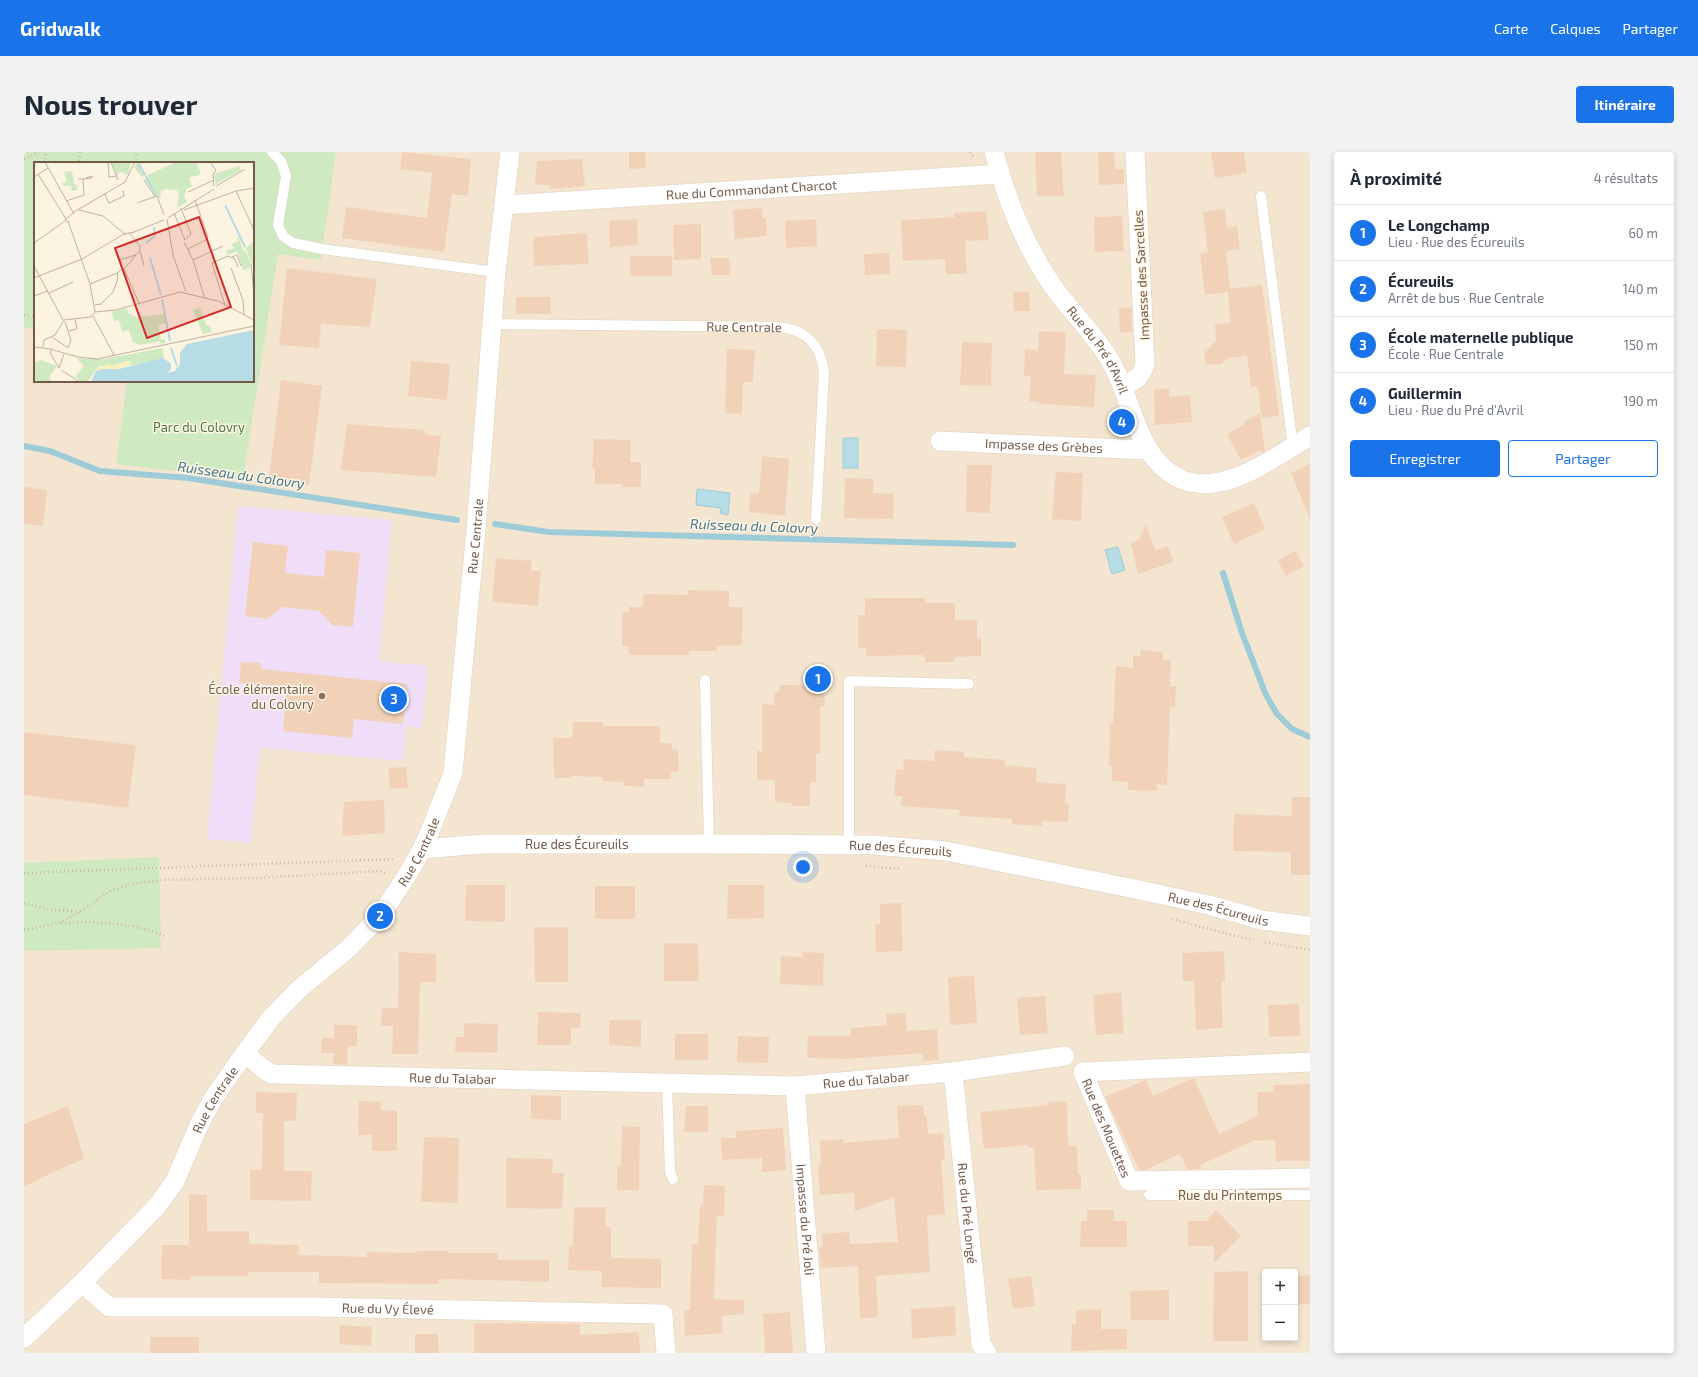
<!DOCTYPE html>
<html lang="fr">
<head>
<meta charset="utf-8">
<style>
  :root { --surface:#fff; --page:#f2f2f3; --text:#1f2937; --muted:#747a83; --line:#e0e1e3; --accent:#1a73e8 }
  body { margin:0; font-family:"Exo 2",sans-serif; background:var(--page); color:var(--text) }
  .controls { position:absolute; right:12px; bottom:12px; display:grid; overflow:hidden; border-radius:4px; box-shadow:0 2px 6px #0003 }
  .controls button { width:36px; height:36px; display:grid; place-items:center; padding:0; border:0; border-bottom:1px solid var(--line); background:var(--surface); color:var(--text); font:20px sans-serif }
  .you { position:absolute; left:779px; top:715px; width:14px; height:14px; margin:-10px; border:3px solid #fff; border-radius:50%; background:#1a73e8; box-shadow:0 0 0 6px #1a73e833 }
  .badge { display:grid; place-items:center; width:26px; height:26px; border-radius:50%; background:var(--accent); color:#fff; font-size:13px; font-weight:700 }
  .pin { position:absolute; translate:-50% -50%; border:2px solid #fff; box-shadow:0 1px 4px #0006 }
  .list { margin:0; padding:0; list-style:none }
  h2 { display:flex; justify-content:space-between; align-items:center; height:52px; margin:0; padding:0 16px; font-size:17px }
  h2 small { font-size:13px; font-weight:400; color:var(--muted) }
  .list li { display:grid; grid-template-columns:26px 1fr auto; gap:12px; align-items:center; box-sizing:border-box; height:56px; padding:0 16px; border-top:1px solid var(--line) }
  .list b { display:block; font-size:15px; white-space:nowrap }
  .list p { margin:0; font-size:13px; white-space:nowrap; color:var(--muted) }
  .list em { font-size:13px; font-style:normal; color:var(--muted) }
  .actions { display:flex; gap:8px; padding:12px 16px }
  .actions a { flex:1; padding:9px 0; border:1px solid var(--accent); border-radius:4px; text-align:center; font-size:14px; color:var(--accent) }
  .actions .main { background:var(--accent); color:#fff }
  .map { position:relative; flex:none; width:1286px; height:1201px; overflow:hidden; border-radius:4px }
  header { display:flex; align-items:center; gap:24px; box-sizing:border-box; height:56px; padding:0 20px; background:var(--accent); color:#fff }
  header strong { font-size:19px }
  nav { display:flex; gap:22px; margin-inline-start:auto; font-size:14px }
  .intro { display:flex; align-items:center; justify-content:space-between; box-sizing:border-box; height:96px; padding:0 24px }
  h1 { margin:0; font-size:28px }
  .button { padding:10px 18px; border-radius:4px; background:var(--accent); color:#fff; font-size:14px; font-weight:700 }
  main { display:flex; gap:24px; padding:0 24px }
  aside { flex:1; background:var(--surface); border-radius:4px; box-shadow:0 2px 6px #0003 }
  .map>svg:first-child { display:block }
  .residential { fill:#f3e5d0; fill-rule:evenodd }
  .education { fill:#f0def8 }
  .green { fill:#cfe9c0 }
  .water { fill:#b6dce5; stroke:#9dcbd7 }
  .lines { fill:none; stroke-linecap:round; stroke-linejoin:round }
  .stream { stroke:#9dcbd7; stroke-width:6 }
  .building { fill:#f1d2b9 }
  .service-casing { stroke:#e0cfbd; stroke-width:11 }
  .minor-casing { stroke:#e0cfbd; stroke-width:20 }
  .path { stroke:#d6b59d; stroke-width:2.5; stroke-dasharray:1 3; stroke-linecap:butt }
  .service { stroke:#fff; stroke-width:10 }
  .minor { stroke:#fff; stroke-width:19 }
  .education-dot { fill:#8d6e63; stroke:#fff7e7; stroke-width:1.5 }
  .labels { text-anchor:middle; stroke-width:3; stroke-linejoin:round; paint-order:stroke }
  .street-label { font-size:13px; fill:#735a48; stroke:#fff7e7 }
  .park-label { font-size:13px; fill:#4f7841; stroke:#fff7e7 }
  .education-label { font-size:13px; fill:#785e54; stroke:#fff7e7; text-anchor:end }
  .water-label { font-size:14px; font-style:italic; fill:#427886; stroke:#fff7e7 }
  .inset-river { fill:none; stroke:#b6dce5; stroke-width:2 }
  .inset-road { fill:none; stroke:#c1b19f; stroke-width:1 }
  .view { fill:#d62828; fill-opacity:0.15; stroke:#d62828; stroke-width:2 }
  .inset-edge { fill:none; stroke:#735a48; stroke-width:2 }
</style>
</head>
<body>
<header>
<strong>Gridwalk</strong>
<nav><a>Carte</a><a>Calques</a><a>Partager</a></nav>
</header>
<div class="intro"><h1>Nous trouver</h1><a class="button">Itinéraire</a></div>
<main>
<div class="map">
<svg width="1286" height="1201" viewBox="0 0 1286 1201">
  <rect width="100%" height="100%" fill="#fcf3e1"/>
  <path class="residential" d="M0 0H1286V1201H0ZM11 11H229V229H11ZM1241 1120H1271V1186H1241Z"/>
  <path class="education" d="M214 354 368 368 355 509 404 514 398 576 382 574 379 609 236 596 227 691 183 687Z"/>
  <g class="green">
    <path d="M0 0H312L297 108 254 102 219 327 92 312 103 229H229V11H11V177L0 175Z"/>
    <path d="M135 705 137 796 0 799V711Z"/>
  </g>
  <g class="water">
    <rect x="819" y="286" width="15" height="30"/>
    <path d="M673 337 706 341 704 363 696 361 697 356 672 353Z"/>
    <path d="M1094 395 1101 418 1088 422 1081 398Z"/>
  </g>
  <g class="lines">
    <g class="stream">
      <path d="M0 294 26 299 76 319 164 326 433 368"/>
      <path d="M471 372 525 380 989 393"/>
      <path d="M1199 421 1218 481 1242 543 1253 562 1268 577 1286 585"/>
    </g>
  </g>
  <g class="building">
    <path d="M378 0 447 7 444 44 428 42 420 100 318 86 322 55 403 66 408 21 376 17Z"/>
    <path d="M605 0H621L622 16 605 17Z"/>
    <path d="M1011 0H1037L1040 44H1013Z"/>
    <path d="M1074 0H1090L1091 17H1100V32L1075 33Z"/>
    <path d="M1187 0H1220L1223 21 1191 26Z"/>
    <path d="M558 7 561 34 526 37V33H511L513 9Z"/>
    <path d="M738 56 739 66H742L743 84 711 87 709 58Z"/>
    <path d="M1201 57 1203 76 1213 74 1216 97 1202 99 1206 137 1238 133 1255 264 1238 266 1234 235H1227L1223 204 1204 206 1197 212 1182 213 1180 202 1192 188 1191 172 1206 171 1204 140 1181 143 1176 102 1184 101 1179 60Z"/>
    <path d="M962 59 965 88 941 89 943 122H922L921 107 879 109 877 68 931 65 930 61Z"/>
    <path d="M1098 64 1100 99 1071 100 1070 65Z"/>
    <path d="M613 67 614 93 586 95 585 69Z"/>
    <path d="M792 67 793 94 762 96 761 69Z"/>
    <path d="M677 72V107L650 108 649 73Z"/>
    <path d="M563 81 565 112 510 114 509 85Z"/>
    <path d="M865 101 866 122 841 123 840 102Z"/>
    <rect x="606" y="104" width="42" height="20"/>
    <path d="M686 106H705L707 123H688Z"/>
    <path d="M263 116 353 127 346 175 297 172 295 196 255 193Z"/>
    <path d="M989 140H1005L1006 159H990Z"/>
    <path d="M492 145H526L527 162H492Z"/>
    <path d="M1107 155 1108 180 1096 181 1095 156Z"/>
    <path d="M853 177 883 178 882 215 852 214Z"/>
    <path d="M1015 179 1042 180 1040 222 1072 223 1070 255 1015 252V250L1005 249 1007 225 1000 224 1001 197 1014 198Z"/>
    <path d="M938 190 968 191 967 234 936 233Z"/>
    <path d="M703 197 731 198 729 230H719L718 262 701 261Z"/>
    <path d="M387 209 426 212 423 248 384 244Z"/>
    <path d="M257 228 298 234 285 333 245 327Z"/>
    <path d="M1145 236V245L1166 243 1168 270 1131 273 1130 238Z"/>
    <path d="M1236 261 1241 299 1238 301 1237 298 1217 308 1203 282 1221 272 1220 270Z"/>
    <path d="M323 272 401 278V282L417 284 412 325 317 318Z"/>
    <path d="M570 287 607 288 606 310H617V335H598V332H571V316H568Z"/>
    <path d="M738 304 765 307 761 364 725 360 726 341 735 342Z"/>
    <path d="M1286 312V367L1267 321Z"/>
    <path d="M943 313H968L966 361 942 360Z"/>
    <path d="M1032 320 1059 321 1057 369 1028 367Z"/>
    <path d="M821 326 850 327 849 341 870 342 869 367 820 366Z"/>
    <path d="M0 335 23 338 19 374 0 372Z"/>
    <path d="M1230 351 1241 377 1210 392 1198 365Z"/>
    <path d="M1122 372 1131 398 1144 394 1149 410 1114 422 1107 391 1115 388Z"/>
    <path d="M229 390 264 394 261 421 300 425 302 398 336 401 329 475 308 473 295 459 258 455 243 467 221 464Z"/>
    <path d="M1271 399 1280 414 1262 424 1254 409Z"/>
    <path d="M472 406 508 409 507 419H517L514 454 468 450Z"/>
    <path d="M664 438 705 439V455H719L718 493 693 494V499H665V503H605V494H598V460H605V455H619V442L664 443Z"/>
    <path d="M841 446H901V451H931V468H953V486H957V504L930 505V510H901V505H899V503L842 504V496H834V463H841Z"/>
    <path d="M1117 498 1139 500V508H1147L1146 534H1152L1151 555H1146L1143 633 1133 632V639L1104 638V630L1088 629V614H1085L1086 571H1089L1092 514 1109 516V504H1116Z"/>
    <path d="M217 510 237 511V517L383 532 379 572 330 567 328 586 259 579 263 534 215 531Z"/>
    <path d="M756 533H800L801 554 796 555V601H792V630H786V654H768V651L751 650V628H733V599H738V552L750 553V540H755Z"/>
    <path d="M549 570H579V574H636V591H648V597L654 598 655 619 647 620V627H620V635L600 634 599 630 579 629 578 625 547 624V626H530L529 586H548Z"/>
    <path d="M0 580 112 593 104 656 0 643Z"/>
    <path d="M911 598 940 600V605L981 608V613L1013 616 1012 630 1042 632 1041 651 1045 652 1044 670 1018 669V674L988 672V667L935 664 936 658 877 654 878 645 870 644 872 618H879L880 607 910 609Z"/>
    <path d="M382 615 384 636 366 637 364 616Z"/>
    <path d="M1268 645H1286V723H1267V700L1209 699 1210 662 1268 664Z"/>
    <path d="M360 648 361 681 318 684 320 650Z"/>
    <path d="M442 733H481V770L441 769Z"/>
    <path d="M704 733H740V766L703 767Z"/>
    <rect x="571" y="734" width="40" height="33"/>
    <path d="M877 751 879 799 852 800 851 772H856V752Z"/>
    <path d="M510 775H544V830H511Z"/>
    <path d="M640 791H674L675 829H640Z"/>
    <path d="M1200 799 1201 829H1197L1199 876 1172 878 1170 829H1159L1158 801Z"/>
    <path d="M375 800 412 802V830H396L394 902H368L369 874H357L358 856H374Z"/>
    <path d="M779 800 800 801 799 834 756 832 757 804 779 805Z"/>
    <path d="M950 824 953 871 926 873 924 825Z"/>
    <path d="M1097 840 1100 881 1072 883 1069 843Z"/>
    <path d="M1021 844 1024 881 996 883 993 846Z"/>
    <path d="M1275 852 1276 884 1245 885 1244 853Z"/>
    <path d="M514 860 557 861 556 876H547V893H513Z"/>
    <path d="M881 861 883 879 913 877 915 908 899 909V901L824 907 783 906 784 884H827V876L863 873 862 862Z"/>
    <path d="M585 868H617V895L585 893Z"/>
    <path d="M440 871 474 872 473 901 431 900 432 885H440Z"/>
    <path d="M310 873H333V894H324L323 913 309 912 310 901H297L298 886H310Z"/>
    <rect x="651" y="882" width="33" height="26"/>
    <path d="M714 884 745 885 744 911 713 910Z"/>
    <path d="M1170 926 1195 982 1233 964 1234 940H1249V933L1286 932V1009H1252L1251 988 1229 989 1176 1013 1178 1017H1163L1156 1002 1121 1018H1115L1081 945 1122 928 1129 944Z"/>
    <path d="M232 940 273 941 272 969H260V1019H288L287 1049 226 1048V1018H238L239 961H232Z"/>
    <path d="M507 943 537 944V968L507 967Z"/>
    <path d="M335 949 357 950V958L373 959V999H348V983H334Z"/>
    <path d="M1043 949 1044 994H1053L1054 1022H1057V1037L1012 1038 1010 995H1004V993L960 997 956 960 1025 953 1024 950Z"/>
    <path d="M899 953 900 964H903L904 982 919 981 921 1008H917L921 1062 903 1064 906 1120 852 1124 854 1165 836 1167 834 1114 797 1116 795 1095H799L798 1082 825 1080 826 1092 874 1090 870 1045 831 1059 830 1041 796 1043 794 1012H797L796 989 819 987V991L875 986 873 954Z"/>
    <path d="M44 954 60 1007 25 1022 0 1035V972Z"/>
    <path d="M662 954H684V980H660Z"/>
    <path d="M598 974 616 975 615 1038H593V1014H597Z"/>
    <path d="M759 976 762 1018 738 1020V1006L698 1008 697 986H712V979Z"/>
    <path d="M400 985 435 986 434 1051 397 1050Z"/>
    <path d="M482 1006 529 1007 528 1021H540L538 1057 482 1056Z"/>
    <path d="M680 1033 701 1034 700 1064H693L690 1147 720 1148V1162L698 1164 699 1181 661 1184 660 1158H666L668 1092H674L676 1053H679Z"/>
    <path d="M165 1042 183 1043V1079H225V1092L275 1093V1103L343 1105V1100L393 1101V1099H425V1101H474V1108H525V1130L425 1127 415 1128 414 1132 295 1131V1120H224V1124H175L166 1125V1128L137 1127 138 1093H165Z"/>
    <path d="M550 1055H582L581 1075H587V1106L637 1107V1136L577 1135 578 1119 544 1118 545 1094H549Z"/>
    <path d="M1063 1058H1090V1069H1103V1095H1056L1057 1069H1063Z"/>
    <path d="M1192 1058 1217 1084 1190 1111V1094H1164V1069H1182Z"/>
    <path d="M1224 1119V1189H1189L1190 1120Z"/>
    <path d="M1286 1123V1152H1271V1124Z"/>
    <path d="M1007 1124 1011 1154 989 1157 984 1127Z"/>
    <path d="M1145 1138V1168H1107L1106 1139Z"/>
    <path d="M931 1154 932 1183 888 1187 887 1157Z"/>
    <path d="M1077 1157V1177H1103V1197L1047 1199 1048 1172H1052V1158Z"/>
    <path d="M766 1160 769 1201H741L739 1162Z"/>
    <path d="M450 1171 556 1172V1183L615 1180 616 1201H450Z"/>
    <path d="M316 1173 348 1175 347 1194 315 1192Z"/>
    <path d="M391 1182H414L415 1201H391Z"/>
    <path d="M127 1185H175V1201H126Z"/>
  </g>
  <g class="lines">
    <g class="service-casing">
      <g id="service">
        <path d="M248 0 257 9 262 24 254 73 259 84 269 91 298 97 472 120"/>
        <path d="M1237 44 1269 295"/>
        <path id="s1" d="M467 172 755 175C783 178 797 193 800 221L792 367"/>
        <path d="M681 528 685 692"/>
        <path d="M825 693V529L945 532"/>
        <path d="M643 931 646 1020 649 1027"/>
        <path d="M1125 1043H1286"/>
      </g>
    </g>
    <g class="minor-casing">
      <g id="minor">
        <path id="s2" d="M970 0C982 47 1001 93 1028 133 1046 159 1071 182 1087 210 1109 248 1113 310 1159 328 1201 344 1251 305 1286 284"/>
        <path id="s3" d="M480 53 976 22"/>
        <path d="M1099 234C1112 228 1117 226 1121 212L1111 0"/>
        <path id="s4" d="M916 289 1123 298"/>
        <path id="s5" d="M398 697 459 692H685L849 693 922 699 1106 736 1185 753 1238 768 1286 774"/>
        <path id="s6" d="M221 901 238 916 248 922 771 934 929 920 1041 904"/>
        <path id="s7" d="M1286 910 1059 920 1105 1029 1286 1026"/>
        <path id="s8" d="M929 920 957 1192 963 1201"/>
        <path id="s9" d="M771 934 792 1201"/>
        <path id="s10" d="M58 1131 85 1155H290L639 1162 642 1201"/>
        <path id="s11" d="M0 1186 58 1131 134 1053 151 1029 175 973 190 945 221 901 247 866 274 838 325 796 356 764 382 725 398 697 406 679 429 621 452 377 472 120 486 0"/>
      </g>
    </g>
    <g class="path">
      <path d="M56 0 55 9 56 11"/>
      <path d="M946 0 949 5"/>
      <path d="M0 7 15 0"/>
      <path d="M21 11 22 0"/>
      <path d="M111 11 113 0"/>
      <path d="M0 163 11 165"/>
      <path d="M842 714 877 717"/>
      <path d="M0 721 371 707"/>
      <path d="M0 751 22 757 56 760"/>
      <path d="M1148 767 1212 784 1230 788"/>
      <path d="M37 771C73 769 110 770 143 785"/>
      <path d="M0 778 35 771 56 760 86 739 107 732 138 728 232 726 356 719 362 721"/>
      <path d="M1241 790 1286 798"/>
    </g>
    <use href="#service" class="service"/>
    <use href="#minor" class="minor"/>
  </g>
  <circle class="education-dot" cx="298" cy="544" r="4"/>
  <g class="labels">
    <g class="street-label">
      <text dy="5" stroke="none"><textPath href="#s3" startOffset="248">Rue du Commandant Charcot</textPath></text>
      <text transform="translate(1117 123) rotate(-93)" y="5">Impasse des Sarcelles</text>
      <text dy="5" stroke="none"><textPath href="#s1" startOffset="253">Rue Centrale</textPath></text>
      <text dy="5" stroke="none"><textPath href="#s2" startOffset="226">Rue du Pré d'Avril</textPath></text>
      <text dy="5" stroke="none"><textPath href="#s4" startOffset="104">Impasse des Grèbes</textPath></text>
      <text dy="5" stroke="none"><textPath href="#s11" startOffset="957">Rue Centrale</textPath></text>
      <text dy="5" stroke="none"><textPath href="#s5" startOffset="155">Rue des Écureuils</textPath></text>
      <text dy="5" stroke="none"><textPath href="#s5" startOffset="479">Rue des Écureuils</textPath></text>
      <text dy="5" stroke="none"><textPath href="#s11" startOffset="633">Rue Centrale</textPath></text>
      <text dy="5" stroke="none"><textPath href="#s5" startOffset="803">Rue des Écureuils</textPath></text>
      <text dy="5" stroke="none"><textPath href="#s6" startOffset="215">Rue du Talabar</textPath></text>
      <text dy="5" stroke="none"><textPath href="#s6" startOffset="629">Rue du Talabar</textPath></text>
      <text dy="5" stroke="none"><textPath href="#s11" startOffset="309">Rue Centrale</textPath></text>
      <text dy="5" stroke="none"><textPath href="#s7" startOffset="288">Rue des Mouettes</textPath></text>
      <text x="1206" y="1048">Rue du Printemps</text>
      <text dy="5" stroke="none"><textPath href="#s8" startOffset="142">Rue du Pré Longé</textPath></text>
      <text dy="5" stroke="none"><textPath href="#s9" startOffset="134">Impasse du Pré Joli</textPath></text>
      <text dy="5" stroke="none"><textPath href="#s10" startOffset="315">Rue du Vy Élevé</textPath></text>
    </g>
    <g class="park-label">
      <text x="175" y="280">Parc du Colovry</text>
    </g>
    <g class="education-label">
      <text x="290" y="542">École élémentaire<tspan x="290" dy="15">du Colovry</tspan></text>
    </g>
    <g class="water-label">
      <text transform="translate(217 323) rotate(8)" y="5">Ruisseau du Colovry</text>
      <text transform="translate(730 374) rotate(2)" y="5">Ruisseau du Colovry</text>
    </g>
  </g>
  <g transform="translate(10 10)">
    <rect width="220" height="220" fill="#fcf3e1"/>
    <path d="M78 0H97L94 13 87 10 84 12V16ZM104 0 112 14 142 0H162L167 12 155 16 158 25 153 26 150 35 153 40 143 46 145 31 142 28 132 27 127 29 126 37 111 18V14L108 15 100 5ZM205 4 207 8 182 22 180 14 183 11ZM38 9 40 22 43 23V28L38 29 37 24H30L28 21 33 20 30 10ZM203 75H205L209 89 212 90 217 101 215 107 209 108 203 89 194 93 192 89 200 86 198 82 205 79ZM220 79V107L212 86ZM93 146 94 151 102 155 131 152 133 161 124 163 127 177H131V181L127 182 126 179 106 183 99 180 95 168 88 170 85 158 80 159 78 150ZM166 146 173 164H176L178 170 169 172 159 148ZM128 186 130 196 99 203H95L96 199H93L77 204H65L53 220H45V217L41 215 50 204 42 196 70 197ZM7 198 23 204 15 215 18 220H0V201Z" fill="#cfe9c0"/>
    <path d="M96 199 95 203 85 207 62 209 61 207 74 202 77 204Z" fill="#fbf0bc"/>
    <path d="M220 168V220H57L62 209 69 207H85L128 196 137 201V207L133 211 141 209 146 202V191L153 182Z" fill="#b6dce5"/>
    <path class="inset-river" d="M104 0 111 13M112 15 122 33M191 43 211 85M112 81 121 74 120 65M116 96 127 133M128 137 136 179M137 186 143 204"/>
    <path class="inset-road" d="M11 0 40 52M74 0 75 15 82 14M77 0 84 18M176 0 182 8 179 13 180 24M4 12 32 57M0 15 14 6M49 17 58 16V14L52 16M110 18 121 34M182 24 211 7M202 29 220 68M154 30 180 18M70 31 75 41 90 34 89 29M32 39 50 33 49 17H44M103 41 123 34 130 53M45 48 69 54 92 73M150 48 202 29 220 26M140 51 151 78 157 72 147 46M134 56 180 27M133 57 139 93 152 130M34 59 56 122 61 150M34 60 31 58 40 50 91 20 101 0M100 70 130 58M150 80 159 98 171 137M0 81 31 59M154 87 172 78 174 75 161 38M106 89 110 104M198 95 203 93 207 104M85 98 102 93M159 98 189 84M217 102 220 132M0 104 29 158M197 106 209 138 210 153M90 107 105 141M0 116 48 97 90 72 101 70M56 122 83 111M15 131 39 120M0 134 14 129M61 143 67 142 79 130 84 116 83 111 92 105 106 88V84L95 71M191 143 178 101 194 94 201 97 204 105M59 154 80 193M35 169 43 167 41 158M18 175 34 186 37 178 31 160M0 185 16 187 44 195 63 197 220 164M9 185 10 178 21 173 30 158 57 155 61 150 82 148 146 130 184 139 220 158M18 186 16 191 25 206M25 206 30 192M27 208 46 220"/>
    <path class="view" d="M165 55 197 145 113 176 81 86Z"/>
    <rect width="220" height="220" class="inset-edge"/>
  </g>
</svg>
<div class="controls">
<button>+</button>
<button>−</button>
</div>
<div class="you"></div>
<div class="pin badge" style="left:794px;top:527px">1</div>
<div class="pin badge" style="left:356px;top:764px">2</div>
<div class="pin badge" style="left:370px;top:547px">3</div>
<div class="pin badge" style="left:1098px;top:270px">4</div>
</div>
<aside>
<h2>À proximité<small>4 résultats</small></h2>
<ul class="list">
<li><span class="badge">1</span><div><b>Le Longchamp</b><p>Lieu · Rue des Écureuils</p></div><em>60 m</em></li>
<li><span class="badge">2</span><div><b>Écureuils</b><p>Arrêt de bus · Rue Centrale</p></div><em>140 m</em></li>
<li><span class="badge">3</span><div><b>École maternelle publique</b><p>École · Rue Centrale</p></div><em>150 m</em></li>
<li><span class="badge">4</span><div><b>Guillermin</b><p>Lieu · Rue du Pré d'Avril</p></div><em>190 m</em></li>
</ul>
<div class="actions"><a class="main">Enregistrer</a><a>Partager</a></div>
</aside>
</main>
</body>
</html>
